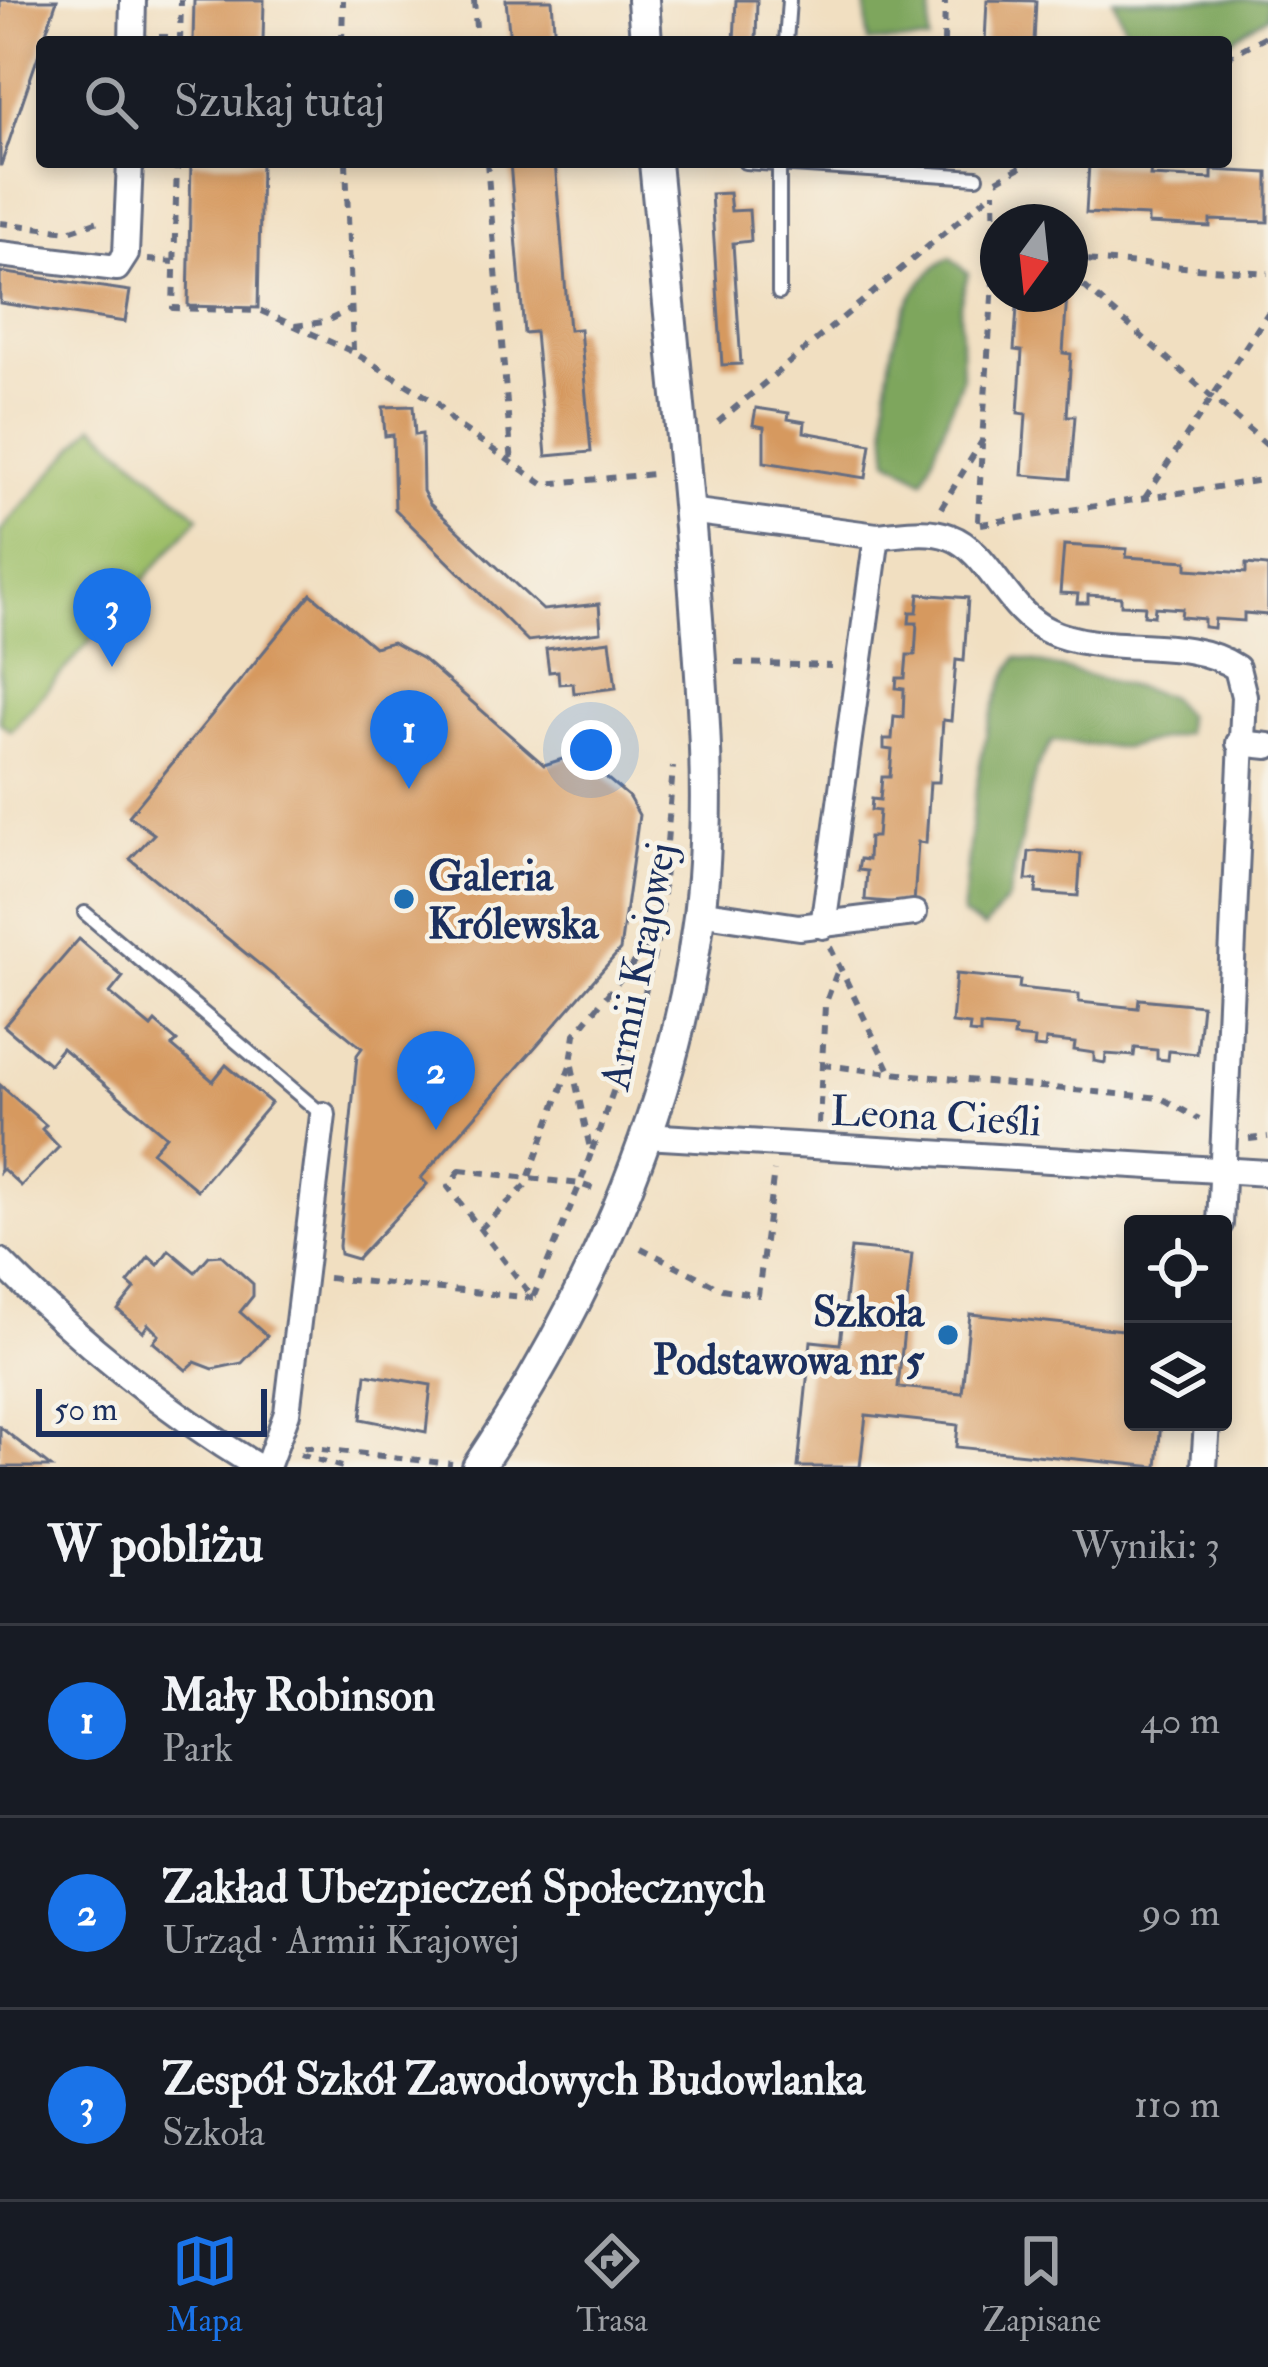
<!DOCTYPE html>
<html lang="pl">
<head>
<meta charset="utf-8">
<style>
  :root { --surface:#171b24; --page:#20242c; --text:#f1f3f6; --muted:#9ea1a6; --line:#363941; --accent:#1a73e8 }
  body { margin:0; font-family:"IM FELL Double Pica",serif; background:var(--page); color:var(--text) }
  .controls { position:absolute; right:36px; bottom:36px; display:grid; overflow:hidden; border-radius:12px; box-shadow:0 6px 18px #0003 }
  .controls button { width:108px; height:108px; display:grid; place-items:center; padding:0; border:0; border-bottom:3px solid var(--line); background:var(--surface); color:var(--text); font:60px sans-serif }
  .compass { position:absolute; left:980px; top:204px; width:108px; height:108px; border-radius:50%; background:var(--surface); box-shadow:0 6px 18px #0003; rotate:195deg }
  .scale { position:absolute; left:36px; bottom:30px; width:231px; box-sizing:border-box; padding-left:12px; border:6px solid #1b2f5e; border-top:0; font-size:33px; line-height:42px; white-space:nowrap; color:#1b2f5e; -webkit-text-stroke:9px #f7f3e8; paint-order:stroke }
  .you { position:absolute; left:591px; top:750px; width:42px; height:42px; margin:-30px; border:9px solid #fff; border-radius:50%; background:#1a73e8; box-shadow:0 0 0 18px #1a73e833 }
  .badge { display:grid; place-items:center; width:78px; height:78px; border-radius:50%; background:var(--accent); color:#fff; font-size:39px; font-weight:700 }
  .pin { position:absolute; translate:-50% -99px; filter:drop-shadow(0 3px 6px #0008) }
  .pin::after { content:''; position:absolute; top:63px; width:42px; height:36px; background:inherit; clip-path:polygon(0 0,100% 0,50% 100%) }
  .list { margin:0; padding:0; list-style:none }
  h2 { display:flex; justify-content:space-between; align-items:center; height:156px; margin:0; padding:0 48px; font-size:51px }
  h2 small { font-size:39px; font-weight:400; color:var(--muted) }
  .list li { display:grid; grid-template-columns:78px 1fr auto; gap:36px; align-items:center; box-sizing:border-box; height:192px; padding:0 48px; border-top:3px solid var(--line) }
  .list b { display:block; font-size:45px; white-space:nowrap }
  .list p { margin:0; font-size:39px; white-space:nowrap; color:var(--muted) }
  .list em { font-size:39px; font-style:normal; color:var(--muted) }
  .icon { flex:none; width:66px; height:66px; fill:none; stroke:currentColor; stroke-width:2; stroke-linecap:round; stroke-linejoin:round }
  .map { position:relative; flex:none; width:1268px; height:1467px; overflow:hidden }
  .search { position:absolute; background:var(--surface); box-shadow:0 6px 18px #0003; left:36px; right:36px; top:36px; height:132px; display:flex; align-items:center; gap:30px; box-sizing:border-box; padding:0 42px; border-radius:12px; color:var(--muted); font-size:45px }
  .sheet { height:732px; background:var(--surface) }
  nav { display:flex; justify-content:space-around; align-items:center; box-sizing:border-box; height:168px; border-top:3px solid var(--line); background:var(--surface); font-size:33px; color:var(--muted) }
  nav a { display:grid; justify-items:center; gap:6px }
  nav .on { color:var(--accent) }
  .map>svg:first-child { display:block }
  .green { fill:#9ebf69; stroke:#5c7764; stroke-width:3 }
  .forest { fill:#7ea65d; stroke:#4c6a5e; stroke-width:3 }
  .building { fill:#d6995e }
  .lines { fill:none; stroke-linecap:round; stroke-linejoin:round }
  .service-casing { stroke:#666d81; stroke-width:18 }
  .minor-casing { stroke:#666d81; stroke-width:30 }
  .tertiary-casing { stroke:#666d81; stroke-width:36 }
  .path { stroke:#666d81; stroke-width:6; stroke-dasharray:9 9; stroke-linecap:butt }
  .service { stroke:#fff; stroke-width:12 }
  .minor { stroke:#fff; stroke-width:24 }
  .tertiary { stroke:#fff; stroke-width:30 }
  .poi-dot { fill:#1f6fb2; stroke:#f7f3e8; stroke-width:4.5 }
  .labels { text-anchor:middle; stroke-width:9; stroke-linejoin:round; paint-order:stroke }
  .poi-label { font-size:42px; font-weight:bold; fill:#1b2f5e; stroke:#f7f3e8; text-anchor:start }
  .street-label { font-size:42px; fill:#1b2f5e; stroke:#f7f3e8 }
</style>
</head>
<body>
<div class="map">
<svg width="1268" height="1467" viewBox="0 0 1268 1467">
  <rect width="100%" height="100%" fill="#f7f3e8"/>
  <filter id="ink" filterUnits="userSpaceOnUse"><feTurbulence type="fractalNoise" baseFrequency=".00833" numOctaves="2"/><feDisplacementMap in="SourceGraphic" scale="24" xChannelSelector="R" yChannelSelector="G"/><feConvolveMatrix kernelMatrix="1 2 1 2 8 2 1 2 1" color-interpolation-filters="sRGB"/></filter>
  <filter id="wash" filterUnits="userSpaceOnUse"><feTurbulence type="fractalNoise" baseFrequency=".004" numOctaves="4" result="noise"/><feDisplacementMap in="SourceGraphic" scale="48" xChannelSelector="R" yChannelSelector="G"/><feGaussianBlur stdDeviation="2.7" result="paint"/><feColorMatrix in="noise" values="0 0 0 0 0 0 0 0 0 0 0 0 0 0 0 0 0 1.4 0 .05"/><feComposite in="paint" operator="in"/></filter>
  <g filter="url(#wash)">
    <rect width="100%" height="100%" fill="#f1dfc1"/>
    <path class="green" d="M94 425 199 517 11 731 0 722V532Z"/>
    <g class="forest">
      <path d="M865 0H931L929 42H868Z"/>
      <path d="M1113 0H1268V16L1227 42H1132Z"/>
      <path d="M950 257 968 274 960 304 962 378 924 480 889 459C881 394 887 293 950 257Z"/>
      <path d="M1017 657 1168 696 1186 716 1185 733 1124 748 1052 741 1036 770 1008 899 984 928 962 915C971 838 975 721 1017 657Z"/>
    </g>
    <g id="blocks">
      <g class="building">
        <path d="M0 0H57L1 165H0Z"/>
        <path d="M194 0H264L263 42H193Z"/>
        <path d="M506 0H552L555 42H510Z"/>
        <path d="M736 0H757L756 42H734Z"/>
        <path d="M987 0 1036 1 1034 42H985Z"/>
        <path d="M191 162H261L258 308 188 306Z"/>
        <path d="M510 162H555L569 330 580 329 591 452 546 456 535 332 524 333Z"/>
        <path d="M1089 164 1151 167 1150 176 1212 179V170L1268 173V222L1210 220V227L1148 224V216L1086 213Z"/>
        <path d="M729 193 731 211 749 210 751 241 733 243 741 364 722 365 711 194Z"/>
        <path d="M0 272 130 291 125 322 0 303Z"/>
        <path d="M1018 294H1067L1063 353 1071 354 1067 416H1075L1070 479 1022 475 1026 414 1018 413 1022 351 1014 350Z"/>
        <path d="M413 406 415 435 422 434 423 491 430 504 543 610 599 604 601 632 528 641 395 509 393 435 385 436 383 407Z"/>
        <path d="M756 408 789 413 788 419 805 422 804 432 871 444 866 478 764 462V427L753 425Z"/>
        <path d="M1064 545 1127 549 1126 557 1187 561V569L1246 573V564L1268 566V615L1244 613V621L1215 619 1214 628 1204 627V619L1181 617 1182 609 1155 607 1154 616 1144 615 1145 606 1121 605V597L1088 595V603H1077L1078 594 1060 593Z"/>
        <path d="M311 594 374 647 392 642 423 659 544 765 578 754 628 796 639 815 620 950 421 1178 427 1184 357 1259 340 1254 339 1246 357 1055 362 1048 130 859 154 834 129 816Z"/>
        <path d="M919 594 968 598 964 661 956 660 951 721 943 720 939 782H930L926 843 918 842 914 904 865 900 867 871 858 870 860 859 868 860 869 837H877L879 811 871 810 872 799 880 800 882 777H890L892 750 884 749V739H892L894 716 903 717 904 689 896 688 897 678H905L907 655H915L917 623H909L910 612H917Z"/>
        <path d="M610 641 616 688 574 693 573 683 559 684 558 671 549 672 546 649Z"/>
        <path d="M1039 851 1081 854 1078 896 1036 893 1037 880H1026L1029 852Z"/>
        <path d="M79 939 123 977 110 993 151 1027 155 1022 177 1041 172 1046 213 1081 226 1065 271 1103 197 1190 152 1152 166 1136 62 1048 49 1064 4 1026Z"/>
        <path d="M956 974 1020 980 1019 988 1079 994V1002L1138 1008 1139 999 1202 1005 1197 1054 1169 1051 1168 1060 1157 1059V1050L1135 1048 1134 1056 1106 1054 1105 1063 1094 1061V1053L1074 1050 1075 1043 1046 1040 1045 1048 1034 1047 1035 1039 1014 1037 1015 1029 980 1026V1034L969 1033 970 1025 952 1023Z"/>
        <path d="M0 1085 46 1125 42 1129 59 1147 21 1186 3 1169 0 1172Z"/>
        <path d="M851 1248 912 1254 898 1387 962 1393 970 1314 1133 1331V1422H1161L1157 1467 956 1447 958 1425 866 1415 860 1467H798L811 1341 840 1344Z"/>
        <path d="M169 1250 195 1272 209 1256 221 1255 253 1284V1296L240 1312 267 1336 242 1363 213 1369 195 1362 186 1370 153 1342 159 1335 148 1324 143 1332 118 1310 135 1289 128 1283 149 1257 158 1265Z"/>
        <path d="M366 1374 431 1385 426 1432 361 1419Z"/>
        <path d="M0 1427 51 1467H0Z"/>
      </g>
    </g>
  </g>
  <g filter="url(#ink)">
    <use href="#blocks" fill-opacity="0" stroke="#666d81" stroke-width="3"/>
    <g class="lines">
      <g class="service-casing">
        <g id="service">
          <path d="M786 42 789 0"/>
          <path d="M745 162 977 177"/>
          <path d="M779 162V293"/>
          <path d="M85 913 323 1115"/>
        </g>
      </g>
      <g class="minor-casing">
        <g id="minor">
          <path d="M132 42 133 0"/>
          <path d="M0 254 117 268 126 254 130 162"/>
          <path d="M689 511 877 536 823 926"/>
          <path d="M877 536C901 534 928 528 950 537 989 551 1006 612 1049 631 1105 657 1185 633 1237 668L1244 696 1220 1224"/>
          <path d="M1239 743 1268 746"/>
          <path d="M698 912 799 927 914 913"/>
          <path d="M645 1136 1268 1173"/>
          <path d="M0 1261C79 1342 162 1408 258 1467"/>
          <path d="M267 1467 287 1413 323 1115"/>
          <path d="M1204 1467 1207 1422"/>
        </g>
      </g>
      <g class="tertiary-casing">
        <g id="tertiary">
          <path d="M643 0 646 42"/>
          <path d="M478 1467C593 1296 686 1086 703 878 710 786 703 697 696 606 686 458 669 310 655 162"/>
        </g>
      </g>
      <g class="path">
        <path d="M474 0 477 42"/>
        <path d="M159 37H180"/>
        <path d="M180 42 181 0"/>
        <path d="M342 42 343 0"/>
        <path d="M944 42 945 0"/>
        <path d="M1226 58 1268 35"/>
        <path d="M177 162 173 308 261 311 353 352 437 403 453 422 543 484 654 474"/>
        <path d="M346 162 353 350"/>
        <path d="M487 162 512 464"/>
        <path d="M997 180 1030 162"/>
        <path d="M0 223 69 231 102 220"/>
        <path d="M1070 259 1268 273"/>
        <path d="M148 260 174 262"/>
        <path d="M1070 274 1268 446"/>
        <path d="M295 326 324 322 352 309"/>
        <path d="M718 422 987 197"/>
        <path d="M1145 498 1268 313"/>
        <path d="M941 508 982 441 995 254 994 192"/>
        <path d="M978 521 982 444"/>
        <path d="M981 524 1268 479"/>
        <path d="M735 663 831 666"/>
        <path d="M660 931 673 767"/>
        <path d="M830 947 891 1073 1161 1098 1199 1119"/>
        <path d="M823 1065 891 1073"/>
        <path d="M572 1066 591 1153 580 1184 594 1189"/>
        <path d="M819 1124 825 1005 837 972"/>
        <path d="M1249 1139 1268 1137"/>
        <path d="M460 1170 580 1184 533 1298 448 1187Z"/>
        <path d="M529 1176 571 1063 575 1034 660 931 637 1025 591 1153"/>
        <path d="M480 1229 534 1178"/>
        <path d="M641 1248 722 1289 758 1295 774 1171"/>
        <path d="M328 1278 533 1298"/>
        <path d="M304 1447 452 1464"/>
        <path d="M300 1454 342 1467"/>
      </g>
      <use href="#service" class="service"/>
      <use href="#minor" class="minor"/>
      <use href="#tertiary" class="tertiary"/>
    </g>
  </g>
  <g class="poi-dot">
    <circle cx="404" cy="899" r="12"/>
    <circle cx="948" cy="1335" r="12"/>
  </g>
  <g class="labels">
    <g class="poi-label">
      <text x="428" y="890">Galeria<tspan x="428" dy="48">Królewska</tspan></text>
      <text x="924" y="1326" text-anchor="end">Szkoła<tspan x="924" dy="48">Podstawowa nr 5</tspan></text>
    </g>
    <g class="street-label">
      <text transform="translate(637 966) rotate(-79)" y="15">Armii Krajowej</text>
      <text transform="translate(936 1115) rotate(3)" y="15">Leona Cieśli</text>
    </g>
  </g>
</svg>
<div class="controls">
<button><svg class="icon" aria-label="locate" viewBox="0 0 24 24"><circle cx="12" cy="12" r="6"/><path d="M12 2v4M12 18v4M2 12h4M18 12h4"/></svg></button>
<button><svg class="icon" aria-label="layers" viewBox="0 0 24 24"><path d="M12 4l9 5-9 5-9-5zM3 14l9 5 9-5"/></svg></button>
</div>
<svg class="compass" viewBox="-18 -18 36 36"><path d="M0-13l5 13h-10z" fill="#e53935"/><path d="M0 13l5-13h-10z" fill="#9ea1a6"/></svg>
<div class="scale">50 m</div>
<div class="you"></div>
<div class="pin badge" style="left:409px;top:789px">1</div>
<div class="pin badge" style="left:436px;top:1130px">2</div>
<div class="pin badge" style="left:112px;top:667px">3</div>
<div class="search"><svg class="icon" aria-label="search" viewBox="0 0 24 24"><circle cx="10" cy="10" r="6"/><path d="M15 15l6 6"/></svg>Szukaj tutaj</div>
</div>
<section class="sheet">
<h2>W pobliżu<small>Wyniki: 3</small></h2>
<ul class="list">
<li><span class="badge">1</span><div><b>Mały Robinson</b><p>Park</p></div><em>40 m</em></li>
<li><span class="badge">2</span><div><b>Zakład Ubezpieczeń Społecznych</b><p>Urząd · Armii Krajowej</p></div><em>90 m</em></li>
<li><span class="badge">3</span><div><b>Zespół Szkół Zawodowych Budowlanka</b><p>Szkoła</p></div><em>110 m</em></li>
</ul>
</section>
<nav>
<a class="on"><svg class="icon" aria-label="map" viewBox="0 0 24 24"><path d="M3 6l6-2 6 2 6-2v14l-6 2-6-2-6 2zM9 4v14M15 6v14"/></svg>Mapa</a>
<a><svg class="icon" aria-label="directions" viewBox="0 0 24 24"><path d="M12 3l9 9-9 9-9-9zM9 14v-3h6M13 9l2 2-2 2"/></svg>Trasa</a>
<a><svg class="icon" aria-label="saved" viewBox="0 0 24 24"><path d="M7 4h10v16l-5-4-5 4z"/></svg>Zapisane</a>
</nav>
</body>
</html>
